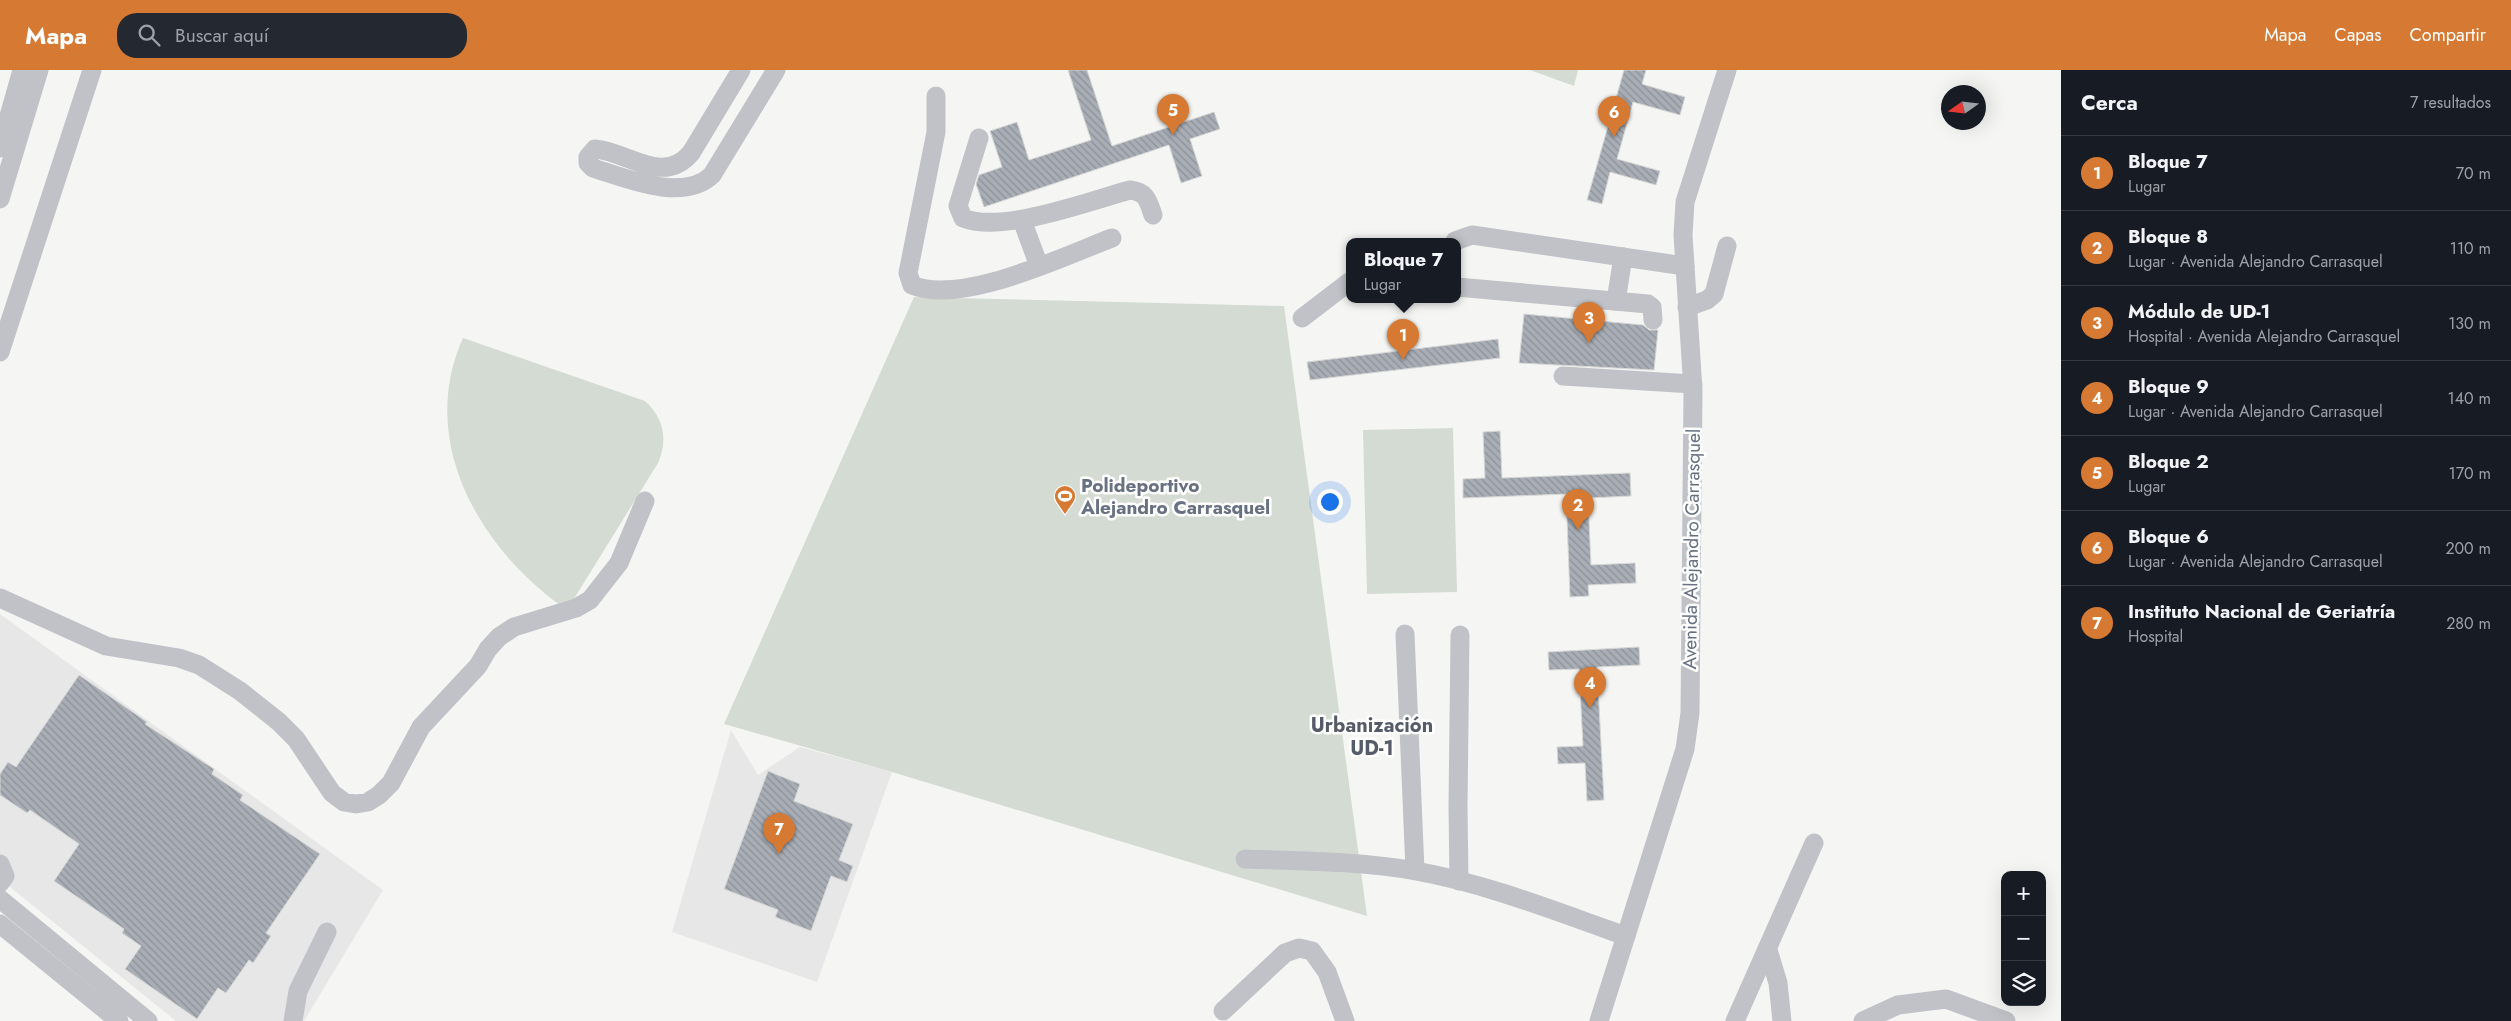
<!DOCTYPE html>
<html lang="es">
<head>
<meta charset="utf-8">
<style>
  :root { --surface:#171b24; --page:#242831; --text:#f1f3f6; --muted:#9ea1a6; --line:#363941; --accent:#d67933 }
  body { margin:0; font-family:Jost,sans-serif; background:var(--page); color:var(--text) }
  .controls { position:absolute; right:15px; bottom:15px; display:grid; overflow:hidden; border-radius:10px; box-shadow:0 5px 20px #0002 }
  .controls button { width:45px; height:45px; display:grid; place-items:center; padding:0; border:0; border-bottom:1px solid var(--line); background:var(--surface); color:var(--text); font:25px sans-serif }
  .compass { position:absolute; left:1941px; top:15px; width:45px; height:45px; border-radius:50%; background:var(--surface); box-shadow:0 5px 20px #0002; rotate:256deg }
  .you { position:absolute; left:1329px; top:431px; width:18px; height:18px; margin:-12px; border:4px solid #fff; border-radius:50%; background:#1a73e8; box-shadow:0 0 0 8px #1a73e833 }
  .badge { display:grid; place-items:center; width:32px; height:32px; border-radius:50%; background:var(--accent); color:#fff; font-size:16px; font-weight:700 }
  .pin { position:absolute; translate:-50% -41px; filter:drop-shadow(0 1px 2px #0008) }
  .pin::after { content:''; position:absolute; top:26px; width:18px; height:15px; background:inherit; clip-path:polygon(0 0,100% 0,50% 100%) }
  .popup { position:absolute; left:1346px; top:168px; width:115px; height:65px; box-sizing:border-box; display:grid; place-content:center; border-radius:10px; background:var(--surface); filter:drop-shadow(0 1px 4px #0005); font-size:16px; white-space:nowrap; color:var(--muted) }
  .popup b { font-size:19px; color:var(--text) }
  .popup::after { content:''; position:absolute; left:50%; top:100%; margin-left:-10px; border:10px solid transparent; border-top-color:var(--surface) }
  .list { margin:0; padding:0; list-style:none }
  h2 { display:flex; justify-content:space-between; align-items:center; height:65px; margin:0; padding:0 20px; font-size:21px }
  h2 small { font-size:16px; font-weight:400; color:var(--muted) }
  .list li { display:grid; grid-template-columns:32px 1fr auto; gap:15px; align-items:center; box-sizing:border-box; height:75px; padding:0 20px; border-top:1px solid var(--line) }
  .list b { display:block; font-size:19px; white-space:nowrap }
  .list p { margin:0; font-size:16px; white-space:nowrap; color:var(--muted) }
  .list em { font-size:16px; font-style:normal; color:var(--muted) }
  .icon { flex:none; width:28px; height:28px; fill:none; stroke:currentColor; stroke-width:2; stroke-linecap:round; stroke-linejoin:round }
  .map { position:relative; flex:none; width:2061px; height:951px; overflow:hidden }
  header { display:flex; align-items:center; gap:30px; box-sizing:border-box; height:70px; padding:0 25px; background:var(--accent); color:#fff }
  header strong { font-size:24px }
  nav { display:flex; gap:28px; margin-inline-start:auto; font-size:18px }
  .search { width:350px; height:45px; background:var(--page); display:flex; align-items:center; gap:12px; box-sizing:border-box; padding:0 18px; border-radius:20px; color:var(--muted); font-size:19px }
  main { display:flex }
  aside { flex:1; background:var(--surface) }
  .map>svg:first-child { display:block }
  .built { fill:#e6e7e6 }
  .green { fill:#d4dbd3 }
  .building { fill:url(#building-back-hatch); stroke:#d7d8d6 }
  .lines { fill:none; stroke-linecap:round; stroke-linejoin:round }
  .minor { stroke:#c0c2c7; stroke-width:19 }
  .labels { text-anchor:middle; stroke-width:5; stroke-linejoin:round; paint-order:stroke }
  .poi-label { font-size:19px; font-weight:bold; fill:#677182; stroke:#fff; text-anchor:start }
  .street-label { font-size:19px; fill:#677182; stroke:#fff }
  .neighbourhood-label { font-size:20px; font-weight:bold; fill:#555b68; stroke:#fff }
</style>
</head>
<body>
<header>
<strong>Mapa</strong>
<div class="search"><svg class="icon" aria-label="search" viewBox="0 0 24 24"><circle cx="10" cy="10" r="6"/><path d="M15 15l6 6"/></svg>Buscar aquí</div>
<nav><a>Mapa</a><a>Capas</a><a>Compartir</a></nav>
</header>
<main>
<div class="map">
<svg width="2061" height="951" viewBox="0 0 2061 951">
  <defs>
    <pattern id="building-back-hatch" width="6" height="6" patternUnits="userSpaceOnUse" patternTransform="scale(1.25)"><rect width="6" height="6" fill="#a9aeb6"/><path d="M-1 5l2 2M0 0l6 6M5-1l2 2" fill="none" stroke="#8d9299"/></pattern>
  </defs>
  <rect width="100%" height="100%" fill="#f5f6f3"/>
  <g class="built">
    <path d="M0 544 383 820 304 951H176L0 809Z"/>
    <path d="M731 660 758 705 800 677 892 702 817 912 672 862Z"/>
  </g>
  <g class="green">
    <path d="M1530 0H1578L1574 16Z"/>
    <path d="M914 227 1284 236 1367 846 892 702 724 654Z"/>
    <path d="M463 268 645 331C664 348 668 370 658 393L567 540C481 481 416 372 463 268Z"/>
    <path d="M1453 358 1457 522 1367 524 1363 360Z"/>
  </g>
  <g class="building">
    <path d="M1068 0H1087L1112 76 1214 42 1220 59 1190 69 1202 106 1181 113 1169 75 984 137 976 114 979 105 1002 97 990 61 1017 52 1029 90 1091 70Z"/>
    <path d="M1624 0H1646L1642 14 1685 27 1680 45 1633 32 1617 89 1660 101 1656 115 1610 102 1602 134 1587 130Z"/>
    <path d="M1524 244 1643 255 1649 260H1658L1654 300 1519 293Z"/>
    <path d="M1498 269 1500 288 1310 310 1307 292Z"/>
    <path d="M1500 361 1502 408 1630 403 1631 426 1588 428 1591 495 1635 493 1636 513 1588 515 1589 526 1570 527 1566 424 1463 428V409L1485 408 1483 362Z"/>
    <path d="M1639 577 1640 595 1597 597 1604 730 1587 731 1585 693 1558 694 1557 677 1583 676 1579 599 1549 600 1548 582Z"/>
    <path d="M79 605 147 652 145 654 214 699 212 704 243 725 240 730 320 784 266 863 271 866 253 893 249 890 226 923 218 918 197 949 125 899 141 876 122 863 124 859 54 811 79 774 30 740 27 743 0 725V704L8 692 16 697Z"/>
    <path d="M768 701 800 714 794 731 853 754 839 790 853 796 847 812 831 806 811 861 775 847 778 840 724 819Z"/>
  </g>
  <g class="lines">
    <g class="minor">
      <path d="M741 0 691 83C663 116 629 82 595 79L588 87V93L593 98C625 108 683 133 712 105L776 0"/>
      <path d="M936 26V62L908 203 912 215C961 236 1064 186 1112 168"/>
      <path d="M979 68 958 136 963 148C1002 164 1089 131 1130 120 1147 122 1148 131 1153 145"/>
      <path d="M0 78 22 0"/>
      <path d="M0 129 39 0"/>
      <path d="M1022 150 1039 196"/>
      <path d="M1455 171 1472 165 1685 196"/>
      <path d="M1457 217 1648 234 1652 237 1653 250"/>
      <path d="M1616 231 1623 187"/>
      <path d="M1687 237 1707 230 1714 224 1727 176"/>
      <path d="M1302 248 1349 212"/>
      <path d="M0 282 92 0"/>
      <path d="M1563 306 1693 314"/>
      <path d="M0 528 106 576 179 588 199 595 240 621 279 652 296 669 332 723 344 732 356 734 368 732 379 725 391 713 421 657 478 596 488 579 499 567 514 557 576 538 590 530 619 493 645 431"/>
      <path d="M1405 564 1415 800"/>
      <path d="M1245 789C1300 791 1361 791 1416 801 1488 814 1557 842 1626 866"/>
      <path d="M0 794 5 806 0 813"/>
      <path d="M1459 811 1458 737 1460 565"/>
      <path d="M0 829 148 951"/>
      <path d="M0 854 119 951"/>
      <path d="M1768 880 1778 913 1782 951"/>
      <path d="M1223 941 1285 883 1299 878 1312 881 1327 902 1345 951"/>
      <path d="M293 951 298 921 327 862"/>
      <path d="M1599 951 1685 679 1690 643 1693 320 1683 165 1685 132 1727 0"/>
      <path d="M1735 951 1814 773"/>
      <path d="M1863 951 1898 935 1946 929 2006 951"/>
    </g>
  </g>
  <defs>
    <g id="stadium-pin" transform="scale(1.125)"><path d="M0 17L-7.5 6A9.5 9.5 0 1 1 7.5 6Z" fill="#d67933" stroke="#fff"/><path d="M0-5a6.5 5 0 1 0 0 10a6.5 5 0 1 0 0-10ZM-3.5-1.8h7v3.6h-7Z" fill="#fff"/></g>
  </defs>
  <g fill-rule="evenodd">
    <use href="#stadium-pin" x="1065" y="426"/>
  </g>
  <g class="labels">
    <g class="poi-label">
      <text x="1081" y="422">Polideportivo<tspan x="1081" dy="22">Alejandro Carrasquel</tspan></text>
    </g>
    <g class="street-label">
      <text transform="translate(1691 479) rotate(-89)" y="7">Avenida Alejandro Carrasquel</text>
    </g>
    <g class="neighbourhood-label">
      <text x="1372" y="662">Urbanización<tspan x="1372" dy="23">UD-1</tspan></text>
    </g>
  </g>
</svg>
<div class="controls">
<button>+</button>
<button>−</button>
<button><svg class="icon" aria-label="layers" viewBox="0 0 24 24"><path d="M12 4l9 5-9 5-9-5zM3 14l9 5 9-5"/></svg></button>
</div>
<svg class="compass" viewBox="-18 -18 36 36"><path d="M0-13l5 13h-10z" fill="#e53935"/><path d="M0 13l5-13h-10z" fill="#9ea1a6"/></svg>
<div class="you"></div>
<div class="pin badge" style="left:1403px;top:290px">1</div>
<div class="popup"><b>Bloque 7</b>Lugar</div>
<div class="pin badge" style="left:1578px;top:460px">2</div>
<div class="pin badge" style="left:1589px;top:273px">3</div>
<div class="pin badge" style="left:1590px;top:638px">4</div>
<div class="pin badge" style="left:1173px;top:65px">5</div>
<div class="pin badge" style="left:1614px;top:67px">6</div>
<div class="pin badge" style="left:779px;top:784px">7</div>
</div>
<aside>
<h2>Cerca<small>7 resultados</small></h2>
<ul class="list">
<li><span class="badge">1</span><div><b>Bloque 7</b><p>Lugar</p></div><em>70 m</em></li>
<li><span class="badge">2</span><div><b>Bloque 8</b><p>Lugar · Avenida Alejandro Carrasquel</p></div><em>110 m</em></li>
<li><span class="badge">3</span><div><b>Módulo de UD-1</b><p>Hospital · Avenida Alejandro Carrasquel</p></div><em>130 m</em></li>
<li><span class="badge">4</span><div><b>Bloque 9</b><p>Lugar · Avenida Alejandro Carrasquel</p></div><em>140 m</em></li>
<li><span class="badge">5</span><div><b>Bloque 2</b><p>Lugar</p></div><em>170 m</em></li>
<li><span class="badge">6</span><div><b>Bloque 6</b><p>Lugar · Avenida Alejandro Carrasquel</p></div><em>200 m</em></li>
<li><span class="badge">7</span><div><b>Instituto Nacional de Geriatría</b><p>Hospital</p></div><em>280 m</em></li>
</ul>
</aside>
</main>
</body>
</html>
